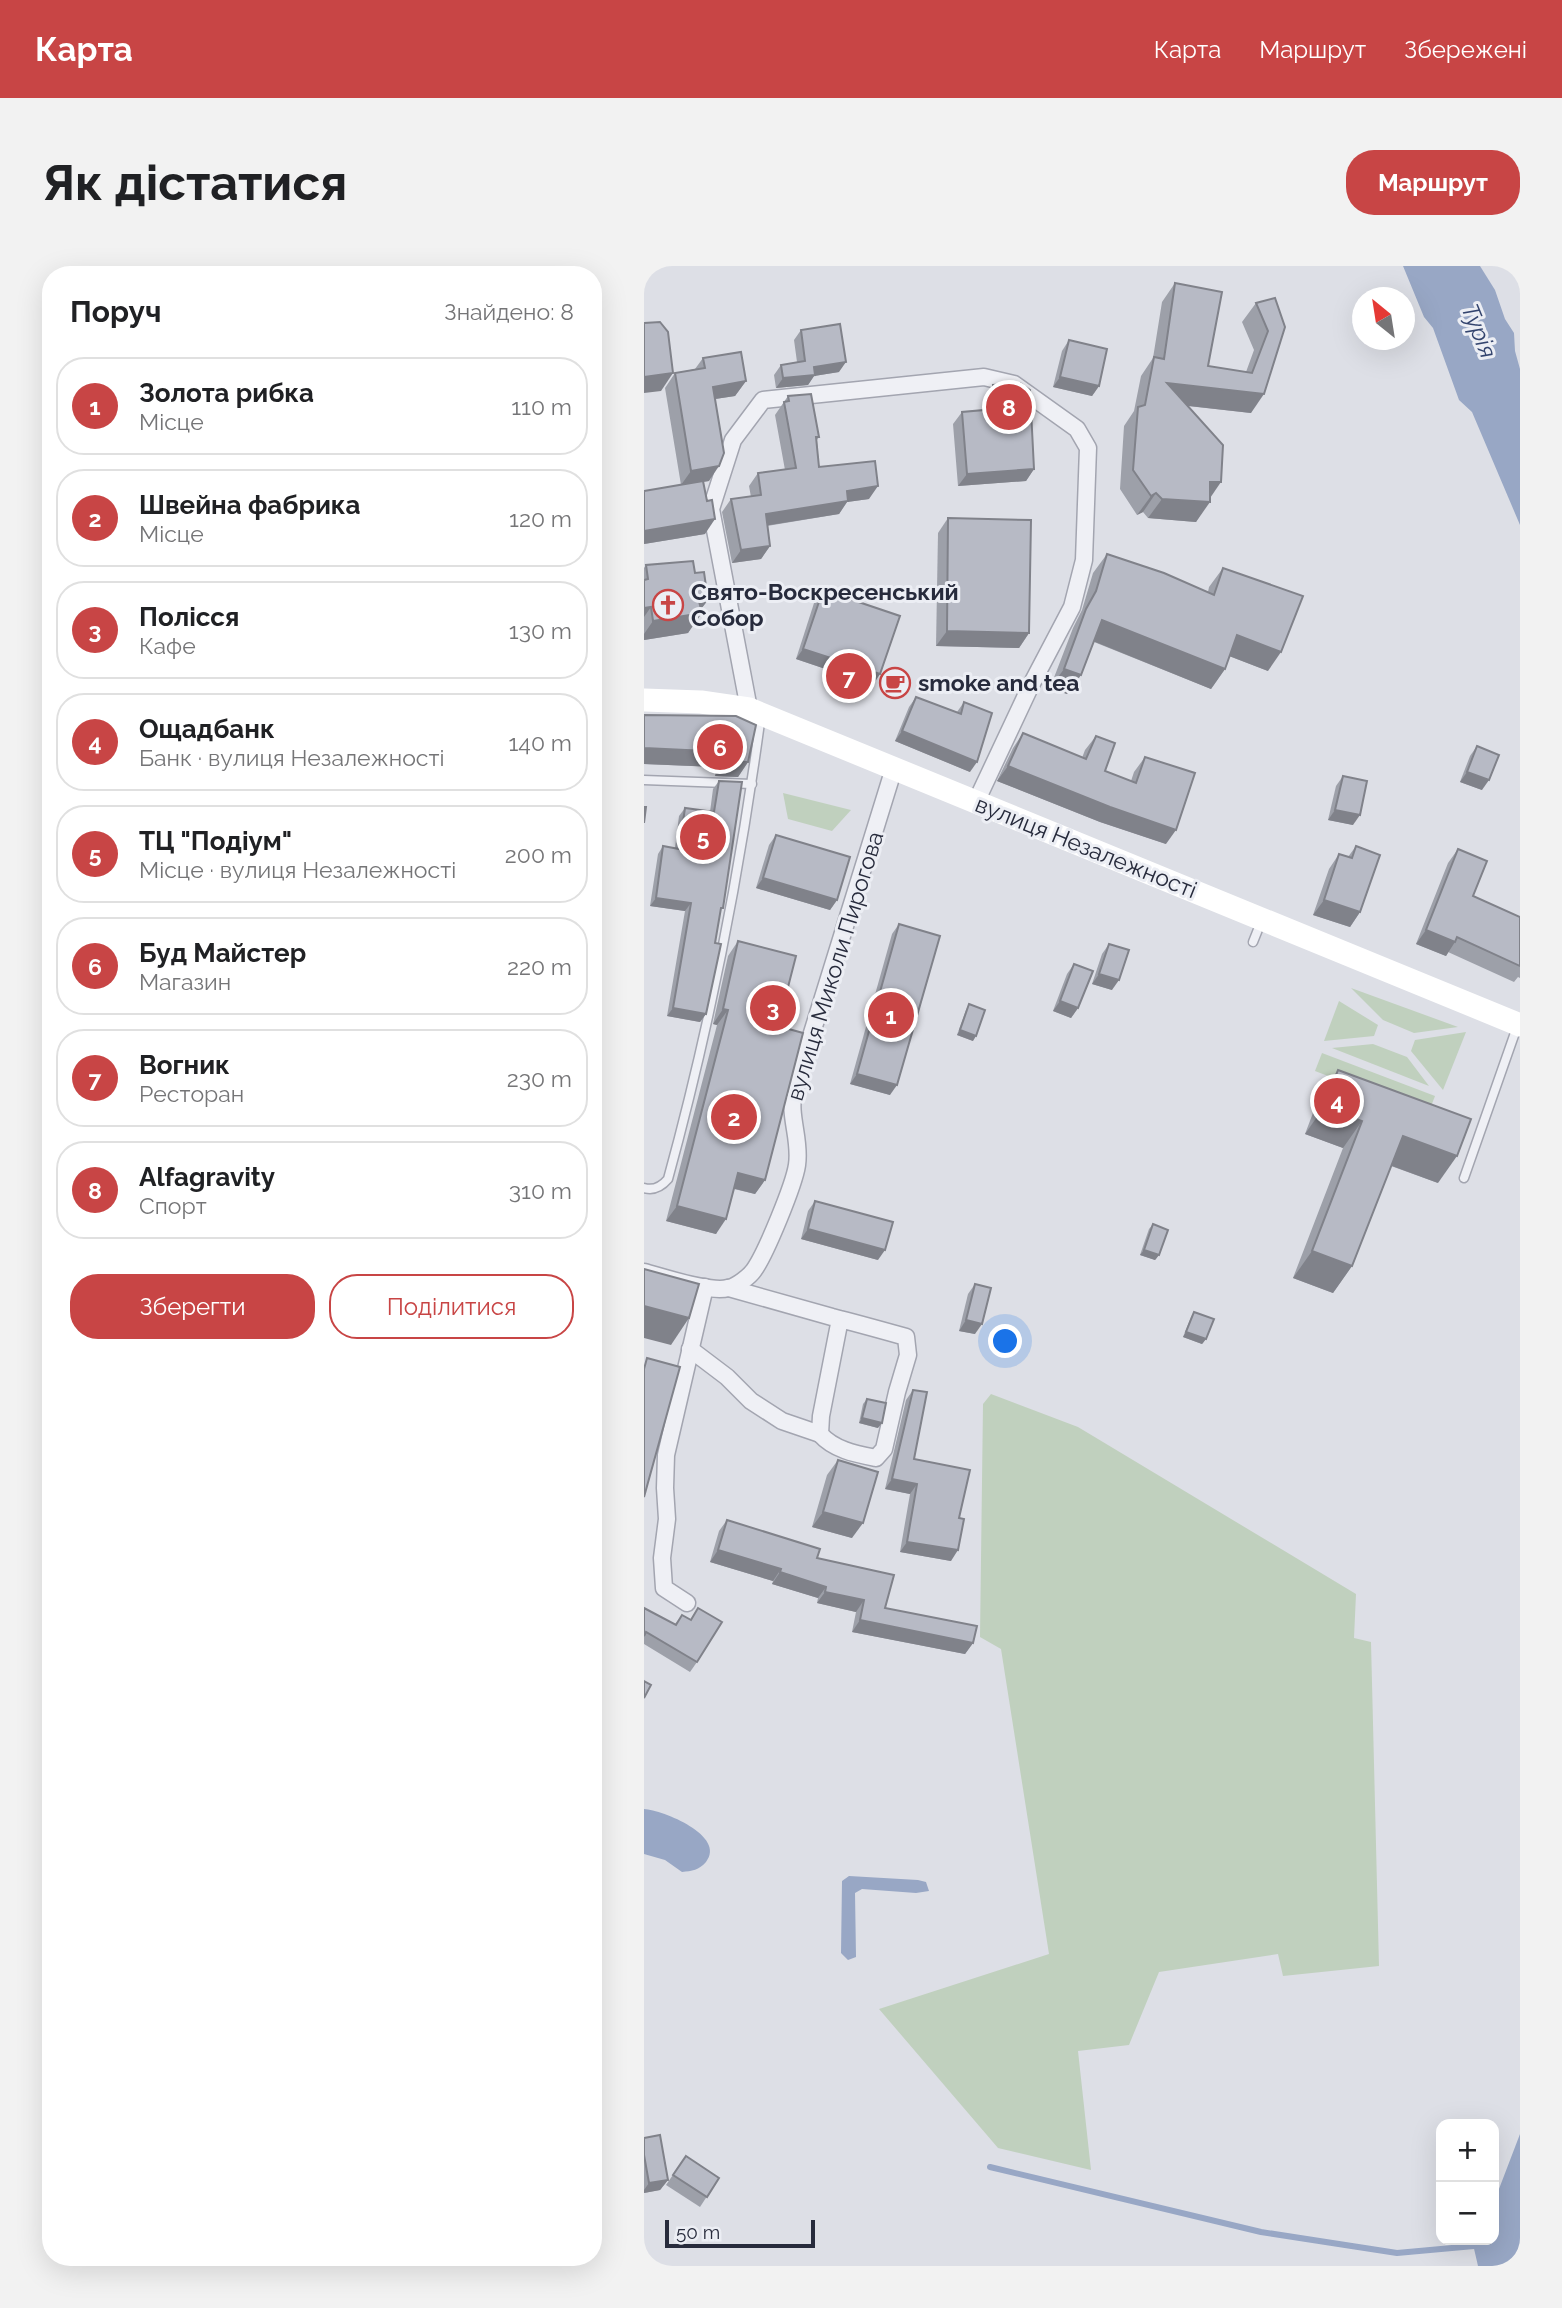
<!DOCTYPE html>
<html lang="uk">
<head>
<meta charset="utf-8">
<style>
  :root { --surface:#fff; --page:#f2f2f2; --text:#202124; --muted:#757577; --line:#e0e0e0; --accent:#c84545 }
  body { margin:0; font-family:Raleway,sans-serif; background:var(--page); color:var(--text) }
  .controls { position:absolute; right:21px; bottom:21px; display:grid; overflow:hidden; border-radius:14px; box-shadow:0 7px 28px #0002 }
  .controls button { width:63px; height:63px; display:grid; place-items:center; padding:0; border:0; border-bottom:2px solid var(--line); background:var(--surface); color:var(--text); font:35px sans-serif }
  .compass { position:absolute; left:708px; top:21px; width:63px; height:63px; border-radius:50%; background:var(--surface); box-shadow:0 7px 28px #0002; rotate:330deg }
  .scale { position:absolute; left:21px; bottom:18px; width:150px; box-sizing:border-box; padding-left:7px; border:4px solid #272b3c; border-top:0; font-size:19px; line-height:24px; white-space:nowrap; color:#272b3c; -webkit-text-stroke:5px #eceef4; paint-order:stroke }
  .you { position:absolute; left:362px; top:1076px; width:24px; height:24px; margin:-18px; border:5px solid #fff; border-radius:50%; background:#1a73e8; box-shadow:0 0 0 10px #1a73e833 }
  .badge { display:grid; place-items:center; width:46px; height:46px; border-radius:50%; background:var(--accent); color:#fff; font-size:23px; font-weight:700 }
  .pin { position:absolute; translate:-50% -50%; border:4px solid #fff; box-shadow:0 2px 7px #0006 }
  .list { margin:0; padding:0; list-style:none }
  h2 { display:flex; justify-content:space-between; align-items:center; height:91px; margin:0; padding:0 28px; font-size:30px }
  h2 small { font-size:23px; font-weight:400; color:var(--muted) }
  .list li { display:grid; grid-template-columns:46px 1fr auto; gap:21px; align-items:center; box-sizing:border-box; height:98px; margin:0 14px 14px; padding:0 14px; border:2px solid var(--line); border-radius:28px }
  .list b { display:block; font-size:26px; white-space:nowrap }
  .list p { margin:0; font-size:23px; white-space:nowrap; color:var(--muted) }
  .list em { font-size:23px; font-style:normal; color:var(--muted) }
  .actions { display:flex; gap:14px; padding:21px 28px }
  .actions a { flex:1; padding:16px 0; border:2px solid var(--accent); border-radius:28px; text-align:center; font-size:24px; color:var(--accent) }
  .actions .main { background:var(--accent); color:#fff }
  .map { position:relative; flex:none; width:876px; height:2000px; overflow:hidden; border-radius:28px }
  header { display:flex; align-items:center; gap:42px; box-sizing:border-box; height:98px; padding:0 35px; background:var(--accent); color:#fff }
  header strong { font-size:33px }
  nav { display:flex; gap:38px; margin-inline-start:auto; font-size:24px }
  .intro { display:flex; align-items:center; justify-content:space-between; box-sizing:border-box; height:168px; padding:0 42px }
  h1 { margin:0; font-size:49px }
  .button { padding:18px 32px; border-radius:28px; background:var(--accent); color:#fff; font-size:24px; font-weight:700 }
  main { display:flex; gap:42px; padding:0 42px }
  aside { flex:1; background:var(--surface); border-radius:28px; box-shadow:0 7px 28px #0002 }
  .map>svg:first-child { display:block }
  .green { fill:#c0d0be }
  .water { fill:#98a7c5 }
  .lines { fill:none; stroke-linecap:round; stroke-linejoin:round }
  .stream { stroke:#98a7c5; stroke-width:6 }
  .service-casing { stroke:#a3a5b0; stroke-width:11 }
  .minor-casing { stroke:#a3a5b0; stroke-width:19 }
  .service { stroke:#eff0f5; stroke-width:8 }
  .minor { stroke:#eff0f5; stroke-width:16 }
  .secondary { stroke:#fff; stroke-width:23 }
  .wall { fill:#9da0a9 }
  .shaded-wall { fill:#80828a }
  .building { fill:#b7bac5; stroke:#80828a; stroke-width:2 }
  .labels { text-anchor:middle; stroke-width:6; stroke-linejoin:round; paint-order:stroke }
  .poi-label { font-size:23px; font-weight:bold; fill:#272b3c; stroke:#eceef4; text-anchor:start }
  .street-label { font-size:23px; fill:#272b3c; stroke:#eceef4 }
  .water-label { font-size:24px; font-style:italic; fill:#33446e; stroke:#eceef4 }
</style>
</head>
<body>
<header>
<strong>Карта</strong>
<nav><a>Карта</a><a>Маршрут</a><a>Збережені</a></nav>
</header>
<div class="intro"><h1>Як дістатися</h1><a class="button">Маршрут</a></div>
<main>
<aside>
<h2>Поруч<small>Знайдено: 8</small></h2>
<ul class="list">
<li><span class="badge">1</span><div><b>Золота рибка</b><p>Місце</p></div><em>110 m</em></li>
<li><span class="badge">2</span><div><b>Швейна фабрика</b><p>Місце</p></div><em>120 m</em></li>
<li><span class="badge">3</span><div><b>Полісся</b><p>Кафе</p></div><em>130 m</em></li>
<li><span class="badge">4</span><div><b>Ощадбанк</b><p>Банк · вулиця Незалежності</p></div><em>140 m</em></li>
<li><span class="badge">5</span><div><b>ТЦ &quot;Подіум&quot;</b><p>Місце · вулиця Незалежності</p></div><em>200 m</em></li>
<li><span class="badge">6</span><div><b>Буд Майстер</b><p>Магазин</p></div><em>220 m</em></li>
<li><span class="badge">7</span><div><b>Вогник</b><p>Ресторан</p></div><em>230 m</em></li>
<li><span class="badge">8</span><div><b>Alfagravity</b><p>Спорт</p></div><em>310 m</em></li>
</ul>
<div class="actions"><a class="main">Зберегти</a><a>Поділитися</a></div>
</aside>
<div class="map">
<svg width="876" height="2000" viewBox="0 0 876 2000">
  <rect width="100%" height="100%" fill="#dddfe6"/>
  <g class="green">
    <path d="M139 527 207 544 188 565 144 553Z"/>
    <path d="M707 722 814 761 770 767 739 754Z"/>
    <path d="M695 735 734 759 730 770 680 775Z"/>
    <path d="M822 766 799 824 767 785 771 774Z"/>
    <path d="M729 778 763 791 785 820 688 782Z"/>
    <path d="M678 787 791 830 784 848 671 805Z"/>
    <path d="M347 1128 434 1161 712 1328 710 1372 727 1376 735 1700 639 1710 634 1688 515 1706 485 1779 434 1785 447 1904 354 1882 235 1743 405 1688 357 1383 336 1371 339 1138Z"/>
  </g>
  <g class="water">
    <path d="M759 0H836L851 24 861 53 870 67 871 85 876 103V259L828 146 815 134 789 62 780 51Z"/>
    <path d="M0 1543C19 1544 83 1570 62 1596 55 1604 48 1605 38 1606L21 1594 0 1588Z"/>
    <path d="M205 1610 274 1614 282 1616 285 1625 272 1627 218 1623 211 1627 212 1691 204 1694 197 1687 198 1615Z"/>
    <path d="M876 1868V2000H834L828 1974H850V1936Z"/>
  </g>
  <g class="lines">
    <path class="stream" d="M346 1901 617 1966 753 1987 830 1980"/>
    <g class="service-casing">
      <g id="service">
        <path d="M0 514 108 518"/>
        <path d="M609 676 617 656"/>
        <path d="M820 912 873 761"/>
        <path d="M0 922C10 925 18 920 24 913 66 760 96 606 117 449"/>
      </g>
    </g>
    <g class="minor-casing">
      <g id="minor">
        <path d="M105 443 67 243 89 174 119 134 340 111 370 118 433 163 444 182 440 294 428 341 386 421 332 536"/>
        <path d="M0 1006C19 1011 66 1027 84 1022 92 1021 106 1010 110 1004 122 987 150 919 153 899 157 873 144 850 150 825L250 502"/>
        <path d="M85 1022 188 1051C212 1057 237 1064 262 1071L264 1089 253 1126 240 1183 232 1192C212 1188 190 1184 176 1168L177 1150 196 1053"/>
        <path d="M46 1083 83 1111 107 1135 138 1155 176 1168"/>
        <path d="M43 1337 20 1322 18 1292 23 1253 21 1222 22 1189 61 1021"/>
      </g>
    </g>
    <use href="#service" class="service"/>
    <use href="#minor" class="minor"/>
    <path class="secondary" d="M0 434 57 436 105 443 876 759"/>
  </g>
  <g class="wall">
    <path d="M531 17 564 100 602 106 610 84 598 56 612 37 631 32 607 147 544 140 566 233 552 256 504 252 499 246 493 249 476 223 480 160 490 145 497 110 509 92 518 36Z"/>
    <path d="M157 64 195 106 170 110 164 119 132 122 130 109 137 99 153 96 150 74Z"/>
    <path d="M425 74 455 120 448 130 409 121 418 85Z"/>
    <path d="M59 92 102 115 91 130 71 133 65 215 59 216 61 268 0 278V225L37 219 21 122 31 107 51 103Z"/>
    <path d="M349 119 390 203 382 215 314 220 309 158 318 146 342 144 341 131Z"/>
    <path d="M144 130 175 171 173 174 175 201 225 233 203 236 195 248 123 260 126 280 117 293 88 297 78 246 87 233 107 231 105 220 114 207 141 204 131 149Z"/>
    <path d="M304 252 385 367 375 382 292 380 294 267Z"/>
    <path d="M463 288 564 326 565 321 579 302 624 405 585 390 581 403 567 423 450 376 437 409 423 428 406 422 429 362 438 344 449 307Z"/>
    <path d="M2 299 51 307 64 334 57 343 44 367 0 374V302Z"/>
    <path d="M179 324 229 419 152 393 171 334Z"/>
    <path d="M272 431 313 446 320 436 326 506 251 475 265 441Z"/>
    <path d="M0 449 104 496 94 511 71 510 72 501 0 498Z"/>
    <path d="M379 467 438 492 441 484 452 470 461 505 487 515 490 506 501 491 522 578 456 556 353 515 369 482Z"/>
    <path d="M833 480 838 524 816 516 826 490Z"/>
    <path d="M699 510 709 559 684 554 692 520Z"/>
    <path d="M75 515 76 647 71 677 62 748 56 756 23 750 41 645 6 640 14 588 19 580 31 582 35 550 41 542 66 546 69 523Z"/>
    <path d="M132 569 193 634 186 644 112 622 125 579Z"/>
    <path d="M712 580 716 646 706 661 669 649 685 603 695 588 704 591Z"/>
    <path d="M814 583 829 630 876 651V712L874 711 870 716 804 686 802 690 772 678 804 597Z"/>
    <path d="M255 658 246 829 206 818 248 668Z"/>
    <path d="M94 675 134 760 121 914 111 928 90 923 72 968 22 955 73 759 69 758 84 690Z"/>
    <path d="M465 678 468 724 448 718 458 688Z"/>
    <path d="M430 698 434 742 427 752 409 745 423 708Z"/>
    <path d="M325 738 329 775 313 769 322 744Z"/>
    <path d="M694 804 794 917 747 900 708 1000 689 1027 649 1012 699 882 661 868 675 831Z"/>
    <path d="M171 935 234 994 157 973 164 945Z"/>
    <path d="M509 958 515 989 511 994 496 989 505 963Z"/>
    <path d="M331 1018V1068L315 1065 324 1028Z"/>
    <path d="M550 1046 562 1073 558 1078 539 1071 547 1051Z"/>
    <path d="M269 1124 270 1193 315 1252 307 1295 256 1286 266 1228 241 1223 262 1134Z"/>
    <path d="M223 1133 234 1162 215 1157 219 1138Z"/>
    <path d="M194 1194 208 1272 168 1261 183 1209Z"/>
    <path d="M83 1254 173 1292 241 1342 329 1377 321 1388 208 1366 212 1346 173 1337 174 1332 128 1318 129 1315 66 1296 75 1265Z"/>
    <path d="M0 1342 31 1358 38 1349 46 1354 54 1342 53 1396 46 1406 0 1378Z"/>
    <path d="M0 1872 24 1914 16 1924 0 1927Z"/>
    <path d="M42 1890 75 1912 56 1941 22 1919Z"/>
  </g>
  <g class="shaded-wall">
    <path d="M202 96 195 106 170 110 164 119 132 122 139 112 170 101Z"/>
    <path d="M29 107 17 125 0 127V111Z"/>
    <path d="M416 111 455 120 448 130 409 121Z"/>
    <path d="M102 115 91 130 58 135 69 121Z"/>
    <path d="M523 117 620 128 607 147 510 136Z"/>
    <path d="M75 200 65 215 37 219 47 205Z"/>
    <path d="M390 203 382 215 314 220 323 208Z"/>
    <path d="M566 216H577L564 235Z"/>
    <path d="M234 220 225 233 203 236 195 248 113 261 122 248 203 225Z"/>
    <path d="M512 227 499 246 493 249 507 230Z"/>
    <path d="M518 233 566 236 552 256 504 252Z"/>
    <path d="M71 253 61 268 0 278V265Z"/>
    <path d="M126 280 117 293 88 297 97 284Z"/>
    <path d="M64 334 53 348 58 347 44 367 0 374V368L9 355 55 335Z"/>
    <path d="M7 341 0 351V342Z"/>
    <path d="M458 354 581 403 567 423 444 373Z"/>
    <path d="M303 365 385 367 375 382 292 380Z"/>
    <path d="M593 369 637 386 624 405 580 388Z"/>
    <path d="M159 383 236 408 229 419 152 393Z"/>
    <path d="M420 403 437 409 423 428 406 422Z"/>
    <path d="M258 465 333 496 326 506 251 475Z"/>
    <path d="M0 482 83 486 72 501 0 498Z"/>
    <path d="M81 495 104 496 94 511 71 510Z"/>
    <path d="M364 500 532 564 522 578 456 556 353 515Z"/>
    <path d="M823 506 845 514 838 524 816 516Z"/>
    <path d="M691 544 716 549 709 559 684 554Z"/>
    <path d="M119 612 193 634 186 644 112 622Z"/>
    <path d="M12 632 47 637 41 645 6 640Z"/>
    <path d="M680 634 716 646 706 661 669 649Z"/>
    <path d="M782 664 811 676 802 690 772 678Z"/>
    <path d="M455 708 475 714 468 724 448 718Z"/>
    <path d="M416 735 434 742 427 752 409 745Z"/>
    <path d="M29 742 62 748 56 756 23 750Z"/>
    <path d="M79 743 84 744 73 759 69 758Z"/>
    <path d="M316 764 332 770 329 775 313 769Z"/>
    <path d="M213 808 253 819 246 829 206 818Z"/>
    <path d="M680 841 718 855 699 882 661 868Z"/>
    <path d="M759 870 813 890 794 917 740 897Z"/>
    <path d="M94 907 121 914 111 928 84 921Z"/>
    <path d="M33 940 82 953 72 968 22 955Z"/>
    <path d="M164 963 241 984 234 994 157 973Z"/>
    <path d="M500 984 515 989 511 994 496 989Z"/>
    <path d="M668 985 708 1000 689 1027 649 1012Z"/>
    <path d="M0 1040 45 1052 27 1079 0 1072Z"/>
    <path d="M322 1054 338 1058 331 1068 315 1065Z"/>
    <path d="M542 1066 562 1073 558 1078 539 1071Z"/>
    <path d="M218 1152 238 1157 234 1162 215 1157Z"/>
    <path d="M248 1213 273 1218 266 1228 241 1223Z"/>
    <path d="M179 1246 219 1257 208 1272 168 1261Z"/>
    <path d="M263 1276 314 1284 307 1295 256 1286Z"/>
    <path d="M74 1284 137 1303 129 1315 66 1296Z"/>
    <path d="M136 1306 182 1321 174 1332 128 1318Z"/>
    <path d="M181 1326 220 1334 212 1346 173 1337Z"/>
    <path d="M216 1354 329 1377 321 1388 208 1366Z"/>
    <path d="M24 1914 16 1924 0 1927V1924L5 1917Z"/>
  </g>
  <g class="building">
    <path d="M531 17 578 26 564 100 608 107 624 65 612 37 631 32 641 61 620 128 523 117 579 179 577 216H566V236L518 233 512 227 507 230 489 204 494 141 501 139 510 91 520 93Z"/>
    <path d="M16 56 24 66 29 107 0 111V57Z"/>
    <path d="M196 58 202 96 170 101 171 109 139 112 137 99 161 95 157 64Z"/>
    <path d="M425 74 463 83 455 120 416 111Z"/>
    <path d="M97 86 102 115 69 121 80 187 75 200 47 205 31 107 61 102 59 92Z"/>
    <path d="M376 117 386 124 390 203 323 208 318 146 351 143 349 119Z"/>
    <path d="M167 128 175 171H172L175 201 231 195 234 220 203 225 204 235 122 248 126 280 97 284 87 233 117 229 114 207 152 202 140 136 145 135 144 130Z"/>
    <path d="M59 215 63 235 68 234 71 253 0 265V225Z"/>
    <path d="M304 252 387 254 385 367 303 365Z"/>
    <path d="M463 288 520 307 570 329 579 302 659 330 637 386 593 369 581 403 458 354 437 409 420 403 442 343 452 325Z"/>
    <path d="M49 295 51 307 60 306 64 334 55 335 58 347 9 355 7 341 0 342V314L4 313 2 299Z"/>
    <path d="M179 324 256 350 236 408 159 383Z"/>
    <path d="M272 431 317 448 320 436 348 447 333 496 258 465Z"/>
    <path d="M0 449 92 450 112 459 104 496 81 495 83 486 0 482Z"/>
    <path d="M379 467 442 493 452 470 471 477 461 505 492 517 501 491 551 507 532 564 466 541 364 500Z"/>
    <path d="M833 480 855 489 845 514 823 506Z"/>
    <path d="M699 510 723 515 716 549 691 544Z"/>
    <path d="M75 515 98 516 79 642H77L71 677 77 678 62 748 29 742 47 637 12 632 19 580 35 583 41 542 70 546Z"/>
    <path d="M0 541H2L0 557Z"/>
    <path d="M132 569 206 591 193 634 119 612Z"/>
    <path d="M712 580 736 589 716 646 680 634 695 588 708 592Z"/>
    <path d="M814 583 843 595 829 630 876 651V700L813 671 811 676 782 664Z"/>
    <path d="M255 658 296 670 253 819 213 808Z"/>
    <path d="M94 675 152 690 134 760 159 767 121 914 94 907 82 953 33 940 84 744 79 743Z"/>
    <path d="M465 678 485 684 475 714 455 708Z"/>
    <path d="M430 698 449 705 434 742 416 735Z"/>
    <path d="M325 738 341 744 332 770 316 764Z"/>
    <path d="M694 804 827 853 813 890 759 870 708 1000 668 985 718 855 680 841Z"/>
    <path d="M171 935 249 956 241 984 164 963Z"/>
    <path d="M509 958 524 964 515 989 500 984Z"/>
    <path d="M0 1003 55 1018 45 1052 0 1040Z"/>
    <path d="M331 1018 347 1022 338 1058 322 1054Z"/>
    <path d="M550 1046 570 1053 562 1073 542 1066Z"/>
    <path d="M3 1092 36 1101 0 1231V1103Z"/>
    <path d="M269 1124 283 1126 270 1193 326 1204 315 1252 320 1253 314 1284 263 1276 273 1218 248 1213Z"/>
    <path d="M223 1133 242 1137 238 1157 218 1152Z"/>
    <path d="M194 1194 234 1206 219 1257 179 1246Z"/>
    <path d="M83 1254 176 1283 173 1292 250 1309 241 1342 333 1360 329 1377 216 1354 220 1334 181 1326 182 1321 136 1306 137 1303 74 1284Z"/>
    <path d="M0 1342 32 1359 38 1349 47 1354 54 1342 78 1356 53 1396 2 1366 0 1370Z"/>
    <path d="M0 1415 7 1419 0 1432Z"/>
    <path d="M16 1869 24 1914 5 1917 0 1889V1872Z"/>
    <path d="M42 1890 75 1912 63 1931 29 1909Z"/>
  </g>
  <defs>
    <g id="church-ring" transform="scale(1.575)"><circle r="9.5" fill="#eceef4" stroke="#c84545" stroke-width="1.5"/><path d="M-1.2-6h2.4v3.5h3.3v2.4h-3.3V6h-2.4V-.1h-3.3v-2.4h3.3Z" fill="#c84545"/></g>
    <g id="cafe-ring" transform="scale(1.575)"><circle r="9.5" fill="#eceef4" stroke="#c84545" stroke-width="1.5"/><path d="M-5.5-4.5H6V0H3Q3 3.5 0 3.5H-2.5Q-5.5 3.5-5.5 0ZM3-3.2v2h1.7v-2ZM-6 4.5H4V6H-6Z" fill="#c84545"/></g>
  </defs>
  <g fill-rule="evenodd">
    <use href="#church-ring" x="24" y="339"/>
    <use href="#cafe-ring" x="251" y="417"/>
  </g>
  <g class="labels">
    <g class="poi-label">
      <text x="47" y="334">Свято-Воскресенський<tspan x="47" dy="26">Собор</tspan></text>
      <text x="274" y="425">smoke and tea</text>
    </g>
    <g class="street-label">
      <text transform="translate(442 581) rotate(22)" y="8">вулиця Незалежності</text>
      <text transform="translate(191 700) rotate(-73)" y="8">вулиця Миколи Пирогова</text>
    </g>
    <g class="water-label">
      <text transform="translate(835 65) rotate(68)" y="8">Турія</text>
    </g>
  </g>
</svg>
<div class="controls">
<button>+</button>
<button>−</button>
</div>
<svg class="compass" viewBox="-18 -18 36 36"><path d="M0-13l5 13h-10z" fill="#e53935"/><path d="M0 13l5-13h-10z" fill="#757577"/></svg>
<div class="scale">50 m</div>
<div class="you"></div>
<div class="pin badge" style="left:247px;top:749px">1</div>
<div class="pin badge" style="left:90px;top:851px">2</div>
<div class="pin badge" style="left:129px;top:742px">3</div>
<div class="pin badge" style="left:693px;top:835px">4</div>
<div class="pin badge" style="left:59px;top:571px">5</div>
<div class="pin badge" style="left:76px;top:481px">6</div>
<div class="pin badge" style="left:205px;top:410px">7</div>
<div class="pin badge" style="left:365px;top:141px">8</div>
</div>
</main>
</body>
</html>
